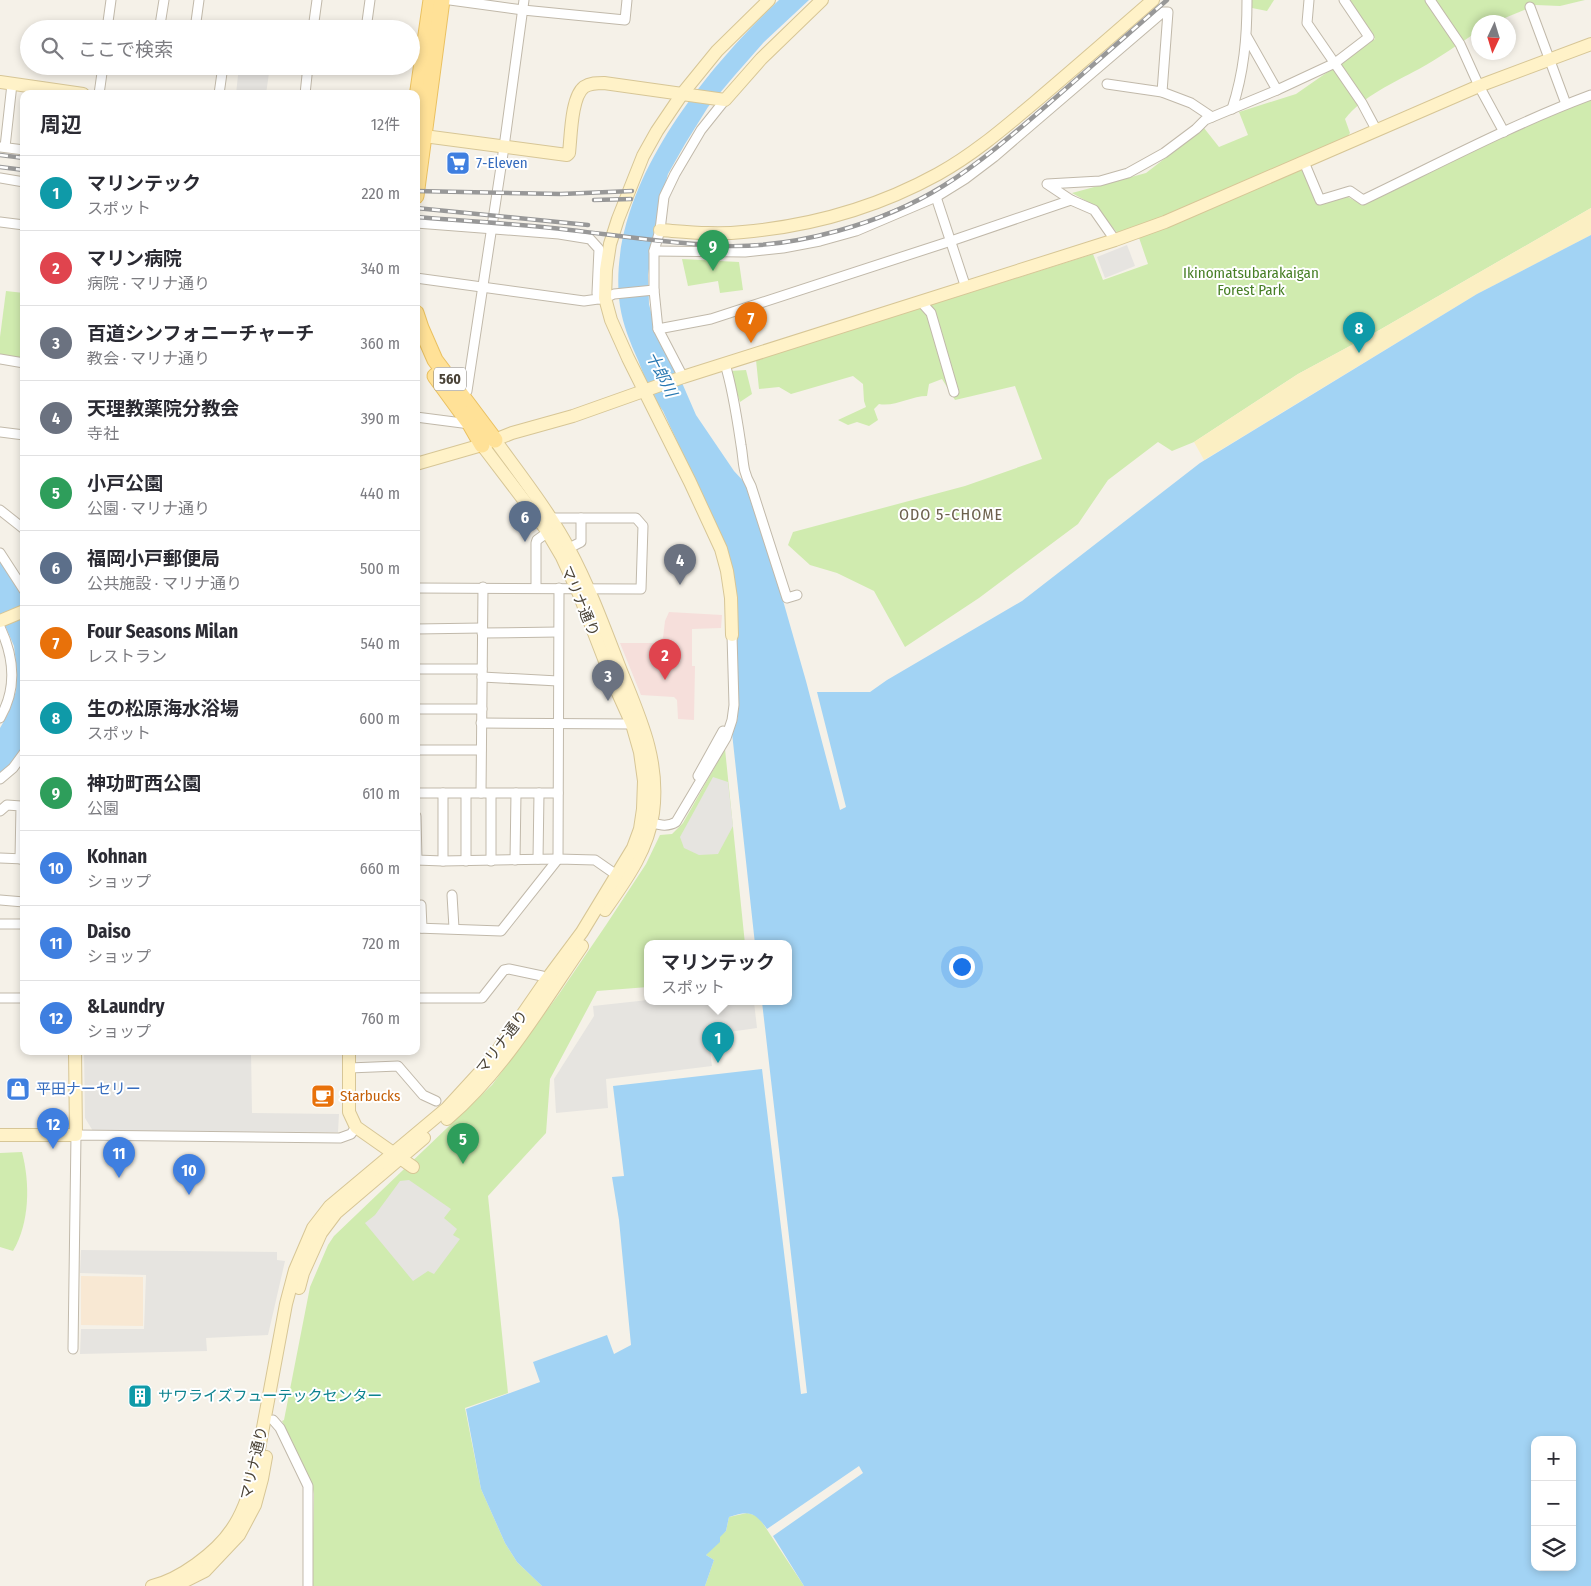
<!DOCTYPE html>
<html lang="ja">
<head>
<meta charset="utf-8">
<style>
  :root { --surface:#fff; --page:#f2f2f3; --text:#2b2b33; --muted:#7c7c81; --line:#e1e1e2; --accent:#111827 }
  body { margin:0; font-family:"Fira Sans Condensed","Noto Sans JP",sans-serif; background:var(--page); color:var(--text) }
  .controls { position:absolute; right:15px; bottom:15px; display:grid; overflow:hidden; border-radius:10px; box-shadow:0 2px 8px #0003 }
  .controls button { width:45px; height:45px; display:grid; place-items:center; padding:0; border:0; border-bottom:1px solid var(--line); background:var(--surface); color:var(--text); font:25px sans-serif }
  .compass { position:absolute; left:1471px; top:15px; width:45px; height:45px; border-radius:50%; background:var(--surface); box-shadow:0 2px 8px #0003; rotate:184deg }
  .you { position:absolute; left:961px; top:966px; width:18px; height:18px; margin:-12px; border:4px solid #fff; border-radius:50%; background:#1a73e8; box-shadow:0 0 0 8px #1a73e833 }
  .badge { display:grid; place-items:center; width:32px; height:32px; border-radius:50%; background:var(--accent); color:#fff; font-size:16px; font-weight:700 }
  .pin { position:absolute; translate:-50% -41px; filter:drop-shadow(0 1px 2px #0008) }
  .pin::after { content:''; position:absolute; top:26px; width:18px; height:15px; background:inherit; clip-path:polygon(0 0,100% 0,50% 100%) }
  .popup { position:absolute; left:644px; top:940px; width:148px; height:65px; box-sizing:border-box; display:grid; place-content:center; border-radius:10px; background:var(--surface); filter:drop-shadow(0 1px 4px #0005); font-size:16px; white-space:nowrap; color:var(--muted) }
  .popup b { font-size:19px; color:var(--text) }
  .popup::after { content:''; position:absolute; left:50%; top:100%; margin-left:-10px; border:10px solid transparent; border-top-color:var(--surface) }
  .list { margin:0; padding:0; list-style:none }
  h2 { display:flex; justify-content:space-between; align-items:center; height:65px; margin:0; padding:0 20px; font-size:21px }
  h2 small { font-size:16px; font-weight:400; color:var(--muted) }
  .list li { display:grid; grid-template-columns:32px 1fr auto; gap:15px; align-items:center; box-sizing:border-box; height:75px; padding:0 20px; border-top:1px solid var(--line) }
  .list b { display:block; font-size:19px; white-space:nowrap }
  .list p { margin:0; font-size:16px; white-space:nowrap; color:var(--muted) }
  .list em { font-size:16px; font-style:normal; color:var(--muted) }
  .icon { flex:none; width:28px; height:28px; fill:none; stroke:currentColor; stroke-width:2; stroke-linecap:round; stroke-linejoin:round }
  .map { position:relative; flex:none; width:1591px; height:1586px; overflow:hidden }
  .search { position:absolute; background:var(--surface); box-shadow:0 2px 8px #0003; left:20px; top:20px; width:400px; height:55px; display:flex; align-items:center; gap:12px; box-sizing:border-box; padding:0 18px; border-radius:28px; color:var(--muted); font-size:19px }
  .panel { position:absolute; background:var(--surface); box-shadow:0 2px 8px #0003; left:20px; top:90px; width:400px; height:965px; border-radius:10px }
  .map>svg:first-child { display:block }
  .commercial { fill:#f8e8d3 }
  .medical { fill:#f6dfdb }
  .green { fill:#d0ebaf }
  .sand { fill:#fbefc3 }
  .parking { fill:#e6e4e0 }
  .water { fill:#a2d3f4; fill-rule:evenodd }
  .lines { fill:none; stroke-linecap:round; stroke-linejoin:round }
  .street-casing { stroke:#c1b9aa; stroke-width:11 }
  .secondary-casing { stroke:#d7c696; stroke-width:14 }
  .primary-casing { stroke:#eac161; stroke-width:17 }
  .street { stroke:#fff; stroke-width:9 }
  .secondary { stroke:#fff2c8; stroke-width:12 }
  .primary { stroke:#ffe197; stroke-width:15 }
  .rail-casing { stroke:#989898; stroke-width:4.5 }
  .rail { stroke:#fff; stroke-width:2.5; stroke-dasharray:8; stroke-linecap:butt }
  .labels { text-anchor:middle; stroke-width:4; stroke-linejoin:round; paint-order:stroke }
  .shield { fill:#fff; stroke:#807b72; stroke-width:1 }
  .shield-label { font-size:14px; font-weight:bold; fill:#494236 }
  .shop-label { font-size:15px; fill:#366cbe; stroke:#fff; text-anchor:start }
  .park-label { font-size:15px; fill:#477f26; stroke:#fff }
  .street-label { font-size:15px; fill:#494236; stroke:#fff }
  .food-label { font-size:15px; fill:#c56008; stroke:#fff; text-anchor:start }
  .culture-label { font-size:15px; fill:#0d838f; stroke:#fff; text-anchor:start }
  .water-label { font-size:16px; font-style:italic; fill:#2878b2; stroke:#fff }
  .neighbourhood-label { font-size:16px; letter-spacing:1px; fill:#6c604d; stroke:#fff }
</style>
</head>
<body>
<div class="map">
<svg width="1591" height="1586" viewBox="0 0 1591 1586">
  <rect width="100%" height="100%" fill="#f5f1e8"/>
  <path class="commercial" d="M81 1276 143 1277V1326L81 1325Z"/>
  <path class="medical" d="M669 612 722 615 721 628 692 629V666H695L694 720 678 719 677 700 674 697 641 695 620 643H652L656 645 663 638 665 621Z"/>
  <g class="green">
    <path d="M1251 0H1274L1267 11 1252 8Z"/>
    <path d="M1350 0H1585L1560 6 1536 5 1495 22H1478V31C1459 44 1439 58 1419 69 1393 83 1363 96 1345 119L1350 133 1345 140 1297 159 1318 203 1344 195 1361 204 1500 136 1591 97V208L1376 332 1298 374 1194 442 1172 451 1158 442 1108 480 1078 524 979 598 905 647 874 591 837 573 810 565 788 545 793 532 965 486 1042 459 1015 386 955 400 942 379 929 384 927 396C911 396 895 407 879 404L874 409 878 420 869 426 857 422 848 425 838 420 866 407 864 401 863 384 853 376 791 394 779 387 759 389 756 360 1093 254 1103 280 1148 264 1136 229 1119 235 1095 206 1072 193 1146 173 1204 128 1219 147 1248 135 1239 112 1296 94 1375 39Z"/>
    <path d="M682 259 739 262 743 290 720 293 718 281 688 286Z"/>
    <path d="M6 291 24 293V363L0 359V337Z"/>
    <path d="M746 370 752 394 740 402 730 371Z"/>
    <path d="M725 749 745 944H648V987L597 991 550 1079 546 1133 488 1196 508 1393 465 1408 481 1489 505 1543 517 1562 542 1586H312L314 1494 312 1485 282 1421 284 1420 310 1287 328 1245 334 1236 492 1085 559 994 606 925 646 864 660 835 672 834 683 823Z"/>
    <path d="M22 1152C30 1183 30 1222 13 1251L0 1247V1153Z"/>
    <path d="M747 1513 758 1516 804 1586H705L714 1560 706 1555 720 1536 726 1531 729 1517Z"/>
  </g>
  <path class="sand" d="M1591 208V235L1477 294 1204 460 1194 442 1298 374 1376 332Z"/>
  <g class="parking">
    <path d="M239 66H270L266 94H236Z"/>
    <path d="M1127 245 1135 266 1105 278 1097 257Z"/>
    <path d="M713 777 728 782 733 826 718 854 699 855 684 848 680 837Z"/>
    <path d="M648 1000V1002H754L757 1028 708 1035 712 1066 606 1079 608 1108 556 1113 554 1079 594 1016 593 1006Z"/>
    <path d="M84 1051H251L252 1113 339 1114 338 1132 93 1131 85 1118Z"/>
    <path d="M409 1180 451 1209 444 1218 457 1229 453 1235 460 1239 434 1274 428 1271 413 1281 365 1223 375 1215 400 1181Z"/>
    <path d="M81 1250 277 1252V1260L285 1261 268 1335 206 1338 207 1351 80 1354 81 1329H144L146 1275 80 1273Z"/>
  </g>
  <g class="water">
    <path d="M779 0H809L764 42 735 75 708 107 685 144 668 174 658 212 648 275 649 304 657 336 676 369 696 415 734 471 747 485 768 548 806 681 840 810 846 807 817 692H870L887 680 1022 601 1200 463 1477 294 1591 235V1586H804L773 1536 863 1473 859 1466 767 1529C755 1512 749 1510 729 1517L726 1531 720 1537V1542L706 1555 714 1560 705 1586H542L517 1562 505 1543 481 1489 466 1409 540 1382 533 1362 607 1335 614 1354 631 1345 619 1220 612 1177 624 1176 613 1086 762 1069 801 1394 807 1393 762 1002H788V944H755L732 733 738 717 735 591 728 552 663 411C651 396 645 378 638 360 630 342 623 325 620 306 604 193 702 73 779 0ZM1535 1440H1572V1567H1535Z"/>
    <path d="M0 560 24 594V747L10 765 0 774V728L8 714 16 691 17 671 14 646 0 614Z"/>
  </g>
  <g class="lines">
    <g class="street-casing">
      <g id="street">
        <path d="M164 0 160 25 186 29"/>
        <path d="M450 0 523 10 625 20 627 0"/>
        <path d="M1309 0 1307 23 1362 103 1377 131"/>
        <path d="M1430 0 1460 44 1479 86 1504 132"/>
        <path d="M1530 7 1566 104"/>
        <path d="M107 29 111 0"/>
        <path d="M195 29 199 0"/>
        <path d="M313 29 317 0"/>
        <path d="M366 29 370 0"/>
        <path d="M1107 84 1162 92 1191 103 1212 117"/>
        <path d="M1277 90 1335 63 1369 37 1344 0"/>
        <path d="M99 94 103 66"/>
        <path d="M219 94 223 66"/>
        <path d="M305 94 308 66"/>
        <path d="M1232 109C1244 72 1247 38 1247 0"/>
        <path d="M0 147 24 150"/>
        <path d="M5 147 12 84"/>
        <path d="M1304 162 1320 200 1350 191 1363 200C1438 164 1513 124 1591 95"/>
        <path d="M0 178 24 182"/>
        <path d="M936 197 966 288"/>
        <path d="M0 222 24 225"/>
        <path d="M416 223 559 234 590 239 599 249 597 293 599 299"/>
        <path d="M1115 240 1094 210 1071 200 1047 184 1100 181 1128 173 1164 153 1196 129 1205 120 1277 90 1247 37"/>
        <path d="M654 251 745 252 783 248 820 241 856 231 936 197 965 179 994 157 1163 12H1168L1162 92"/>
        <path d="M416 278 584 301 605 298 614 294 654 290V251L660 230 664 197 675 174 701 130 725 100"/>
        <path d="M654 290 658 329 683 377"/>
        <path d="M922 303 931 313 954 392"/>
        <path d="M658 329 711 319 951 241 1071 200"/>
        <path d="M0 359 24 363"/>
        <path d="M725 364C733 390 737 418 741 445 744 462 742 470 751 486L787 598 797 595"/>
        <path d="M463 397 467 391 504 147 524 0"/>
        <path d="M416 417 470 424"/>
        <path d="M0 432 24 435"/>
        <path d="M0 510 24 529"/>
        <path d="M569 548 581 542V518"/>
        <path d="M0 553 24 590"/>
        <path d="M536 587V543L537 540 548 532"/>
        <path d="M416 588 641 589 643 526 636 518H551"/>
        <path d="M0 627C14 657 17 689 0 718"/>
        <path d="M416 629 482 628"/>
        <path d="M482 633 558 632"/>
        <path d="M416 669H482"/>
        <path d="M482 677 558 681"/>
        <path d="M416 709H482"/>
        <path d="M481 723 632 724"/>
        <path d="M416 750H481"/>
        <path d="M698 776 723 731"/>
        <path d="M0 779 13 768 24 753"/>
        <path d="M416 793H558"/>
        <path d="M481 793 483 587"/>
        <path d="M466 794V861"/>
        <path d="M0 811 7 805 21 806 20 859"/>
        <path d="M416 816 417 860"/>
        <path d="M651 823C660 825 668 827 676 822L726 738 732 720 734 705 732 635"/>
        <path d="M0 858 24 859"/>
        <path d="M538 859 539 793"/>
        <path d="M416 860 443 861 558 859 595 860 618 876"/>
        <path d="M515 860 516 793"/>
        <path d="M443 861V793"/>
        <path d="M491 861V794"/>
        <path d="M452 895 454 928"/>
        <path d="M0 900 24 902"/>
        <path d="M421 905 422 928"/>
        <path d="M0 924H24"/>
        <path d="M416 928 501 931 558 859 559 588"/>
        <path d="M0 998H24"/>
        <path d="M416 998H482L504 970 509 969 542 976 547 979"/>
        <path d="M349 1068 398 1066 423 1095 436 1101"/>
        <path d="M73 1349 76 1135 340 1138 351 1134 356 1127"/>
        <path d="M273 1420 280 1428 308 1486V1586"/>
      </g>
    </g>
    <g class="secondary-casing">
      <g id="secondary">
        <path d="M0 82 83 94"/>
        <path d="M416 137 424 136 567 155 569 153C571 137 571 97 584 87 590 83 597 83 604 83L725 100 761 59 822 0"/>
        <path d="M660 230C688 232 716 235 743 232 812 226 878 207 938 174 974 154 1004 128 1035 102 1075 68 1114 34 1153 0"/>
        <path d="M495 440C521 476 548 510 569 549 590 588 605 630 621 671 640 718 660 760 653 813 648 850 626 880 605 910"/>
        <path d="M416 464 482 445 512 433 573 416 683 377 1115 240 1165 222 1479 86 1591 44"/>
        <path d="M0 621 24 611"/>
        <path d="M732 635 731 598 727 571 721 549 690 482 628 358 611 320 605 298 606 270 610 244 618 219 643 156 657 131 682 94 717 51 769 0"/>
        <path d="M349 1051V1112L356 1127 413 1167"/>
        <path d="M447 1119C503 1071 541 1006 582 946"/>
        <path d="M0 1135H76L75 1051"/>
        <path d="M299 1288 303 1273 321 1233 336 1213 424 1138"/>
        <path d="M152 1586C179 1580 216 1553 232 1529 243 1513 249 1495 254 1476L286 1304 295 1270 313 1228 330 1206 447 1108 491 1060 547 979 582 932 633 848 640 829 643 809 644 781 640 752 632 724 613 682 579 594 562 557 545 528 482 445"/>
        <path d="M175 1586 205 1571 239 1535 255 1505 262 1479 266 1457"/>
      </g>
    </g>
    <g class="primary-casing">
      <g id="primary">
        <path d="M416 104 431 0"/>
        <path d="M416 196 442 0"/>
        <path d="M416 313 421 328 435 360 495 440"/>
        <path d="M435 376 470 424 482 445"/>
      </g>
    </g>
    <use href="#street" class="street"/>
    <use href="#secondary" class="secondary"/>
    <use href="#primary" class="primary"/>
    <g class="rail-casing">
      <g id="rail">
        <path d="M0 155 24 158"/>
        <path d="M0 167 24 170"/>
        <path d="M416 191 561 194 632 191"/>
        <path d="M594 200 631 199"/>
        <path d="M416 208 588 225"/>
        <path d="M416 217C468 221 519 224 570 230 621 236 673 244 724 246 795 248 882 224 943 186 983 161 1018 130 1054 99 1092 66 1129 33 1167 0"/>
      </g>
    </g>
    <use href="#rail" class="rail"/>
  </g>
  <defs>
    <g id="supermarket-square" transform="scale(1.25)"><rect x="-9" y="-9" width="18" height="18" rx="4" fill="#3f7fe0" stroke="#fff"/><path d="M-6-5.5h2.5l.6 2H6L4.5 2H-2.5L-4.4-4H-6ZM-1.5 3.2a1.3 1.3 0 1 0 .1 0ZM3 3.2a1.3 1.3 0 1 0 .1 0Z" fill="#fff"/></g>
    <g id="shop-square" transform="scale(1.25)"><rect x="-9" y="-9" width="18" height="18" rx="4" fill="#3f7fe0" stroke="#fff"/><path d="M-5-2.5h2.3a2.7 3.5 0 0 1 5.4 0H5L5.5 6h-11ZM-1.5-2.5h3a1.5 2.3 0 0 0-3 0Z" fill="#fff"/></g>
    <g id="cafe-square" transform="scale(1.25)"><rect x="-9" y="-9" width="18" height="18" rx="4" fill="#e8710a" stroke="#fff"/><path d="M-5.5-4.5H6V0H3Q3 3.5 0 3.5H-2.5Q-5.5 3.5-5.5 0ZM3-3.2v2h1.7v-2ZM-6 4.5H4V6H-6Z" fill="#fff"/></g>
    <g id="building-square" transform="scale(1.25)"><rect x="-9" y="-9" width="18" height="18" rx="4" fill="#0f9aa8" stroke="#fff"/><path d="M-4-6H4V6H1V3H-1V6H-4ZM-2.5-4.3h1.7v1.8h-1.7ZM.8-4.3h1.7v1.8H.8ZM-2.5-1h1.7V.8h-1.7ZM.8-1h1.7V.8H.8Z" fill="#fff"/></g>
  </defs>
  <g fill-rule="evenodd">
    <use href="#supermarket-square" x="458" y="163"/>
    <use href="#shop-square" x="18" y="1089"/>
    <use href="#cafe-square" x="323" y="1096"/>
    <use href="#building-square" x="140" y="1396"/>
  </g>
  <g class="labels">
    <rect class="shield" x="434" y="367.5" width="32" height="23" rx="4"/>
    <g class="shield-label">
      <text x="450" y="384">560</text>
    </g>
    <g class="shop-label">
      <text x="476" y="168">7-Eleven</text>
      <text x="36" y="1094">平田ナーセリー</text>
    </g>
    <g class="park-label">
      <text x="1251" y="278">Ikinomatsubarakaigan<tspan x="1251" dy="17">Forest Park</tspan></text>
    </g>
    <g class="street-label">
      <text transform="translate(580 601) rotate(67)" y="5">マリナ通り</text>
      <text transform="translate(502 1042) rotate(-53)" y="5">マリナ通り</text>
      <text transform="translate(254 1463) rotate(-77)" y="5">マリナ通り</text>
    </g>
    <g class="food-label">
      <text x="340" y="1101">Starbucks</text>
    </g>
    <g class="culture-label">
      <text x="158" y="1401">サワライズフューテックセンター</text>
    </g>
    <g class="water-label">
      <text transform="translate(662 374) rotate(63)" y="6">十郎川</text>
    </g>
    <g class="neighbourhood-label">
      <text x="951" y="520">ODO 5-CHOME</text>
    </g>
  </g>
</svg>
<div class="controls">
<button>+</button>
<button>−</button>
<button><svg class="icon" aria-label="layers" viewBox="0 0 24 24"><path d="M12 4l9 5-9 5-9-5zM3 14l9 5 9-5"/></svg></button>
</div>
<svg class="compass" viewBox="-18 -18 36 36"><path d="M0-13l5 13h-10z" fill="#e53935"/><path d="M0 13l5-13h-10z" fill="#7c7c81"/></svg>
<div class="you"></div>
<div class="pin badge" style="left:718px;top:1063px;background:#0f9aa8">1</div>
<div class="popup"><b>マリンテック</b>スポット</div>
<div class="pin badge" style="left:665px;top:680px;background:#e0444e">2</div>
<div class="pin badge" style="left:608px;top:701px;background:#6b7280">3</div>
<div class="pin badge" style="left:680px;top:585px;background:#6b7280">4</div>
<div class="pin badge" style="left:463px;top:1164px;background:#2e9e5b">5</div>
<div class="pin badge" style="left:525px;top:542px;background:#5c6f8a">6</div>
<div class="pin badge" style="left:751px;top:343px;background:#e8710a">7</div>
<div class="pin badge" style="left:1359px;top:353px;background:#0f9aa8">8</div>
<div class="pin badge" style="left:713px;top:271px;background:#2e9e5b">9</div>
<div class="pin badge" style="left:189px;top:1195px;background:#3f7fe0">10</div>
<div class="pin badge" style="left:119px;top:1178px;background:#3f7fe0">11</div>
<div class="pin badge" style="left:53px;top:1149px;background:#3f7fe0">12</div>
<div class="search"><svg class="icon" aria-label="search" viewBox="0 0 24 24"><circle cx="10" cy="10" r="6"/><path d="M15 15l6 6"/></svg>ここで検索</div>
<section class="panel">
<h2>周辺<small>12件</small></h2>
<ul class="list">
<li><span class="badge" style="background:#0f9aa8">1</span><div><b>マリンテック</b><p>スポット</p></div><em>220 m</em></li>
<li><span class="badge" style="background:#e0444e">2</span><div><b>マリン病院</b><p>病院 · マリナ通り</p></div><em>340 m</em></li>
<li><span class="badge" style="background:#6b7280">3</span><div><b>百道シンフォニーチャーチ</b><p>教会 · マリナ通り</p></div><em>360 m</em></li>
<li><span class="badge" style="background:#6b7280">4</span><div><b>天理教薬院分教会</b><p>寺社</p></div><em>390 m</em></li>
<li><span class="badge" style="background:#2e9e5b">5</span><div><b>小戸公園</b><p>公園 · マリナ通り</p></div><em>440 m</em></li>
<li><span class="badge" style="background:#5c6f8a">6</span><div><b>福岡小戸郵便局</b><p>公共施設 · マリナ通り</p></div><em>500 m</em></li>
<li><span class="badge" style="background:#e8710a">7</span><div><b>Four Seasons Milan</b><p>レストラン</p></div><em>540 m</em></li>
<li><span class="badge" style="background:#0f9aa8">8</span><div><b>生の松原海水浴場</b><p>スポット</p></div><em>600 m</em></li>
<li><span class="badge" style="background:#2e9e5b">9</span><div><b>神功町西公園</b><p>公園</p></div><em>610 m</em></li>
<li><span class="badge" style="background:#3f7fe0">10</span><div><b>Kohnan</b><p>ショップ</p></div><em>660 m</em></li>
<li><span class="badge" style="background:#3f7fe0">11</span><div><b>Daiso</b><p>ショップ</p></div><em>720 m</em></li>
<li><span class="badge" style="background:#3f7fe0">12</span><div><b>&amp;Laundry</b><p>ショップ</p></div><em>760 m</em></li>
</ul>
</section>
</div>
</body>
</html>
